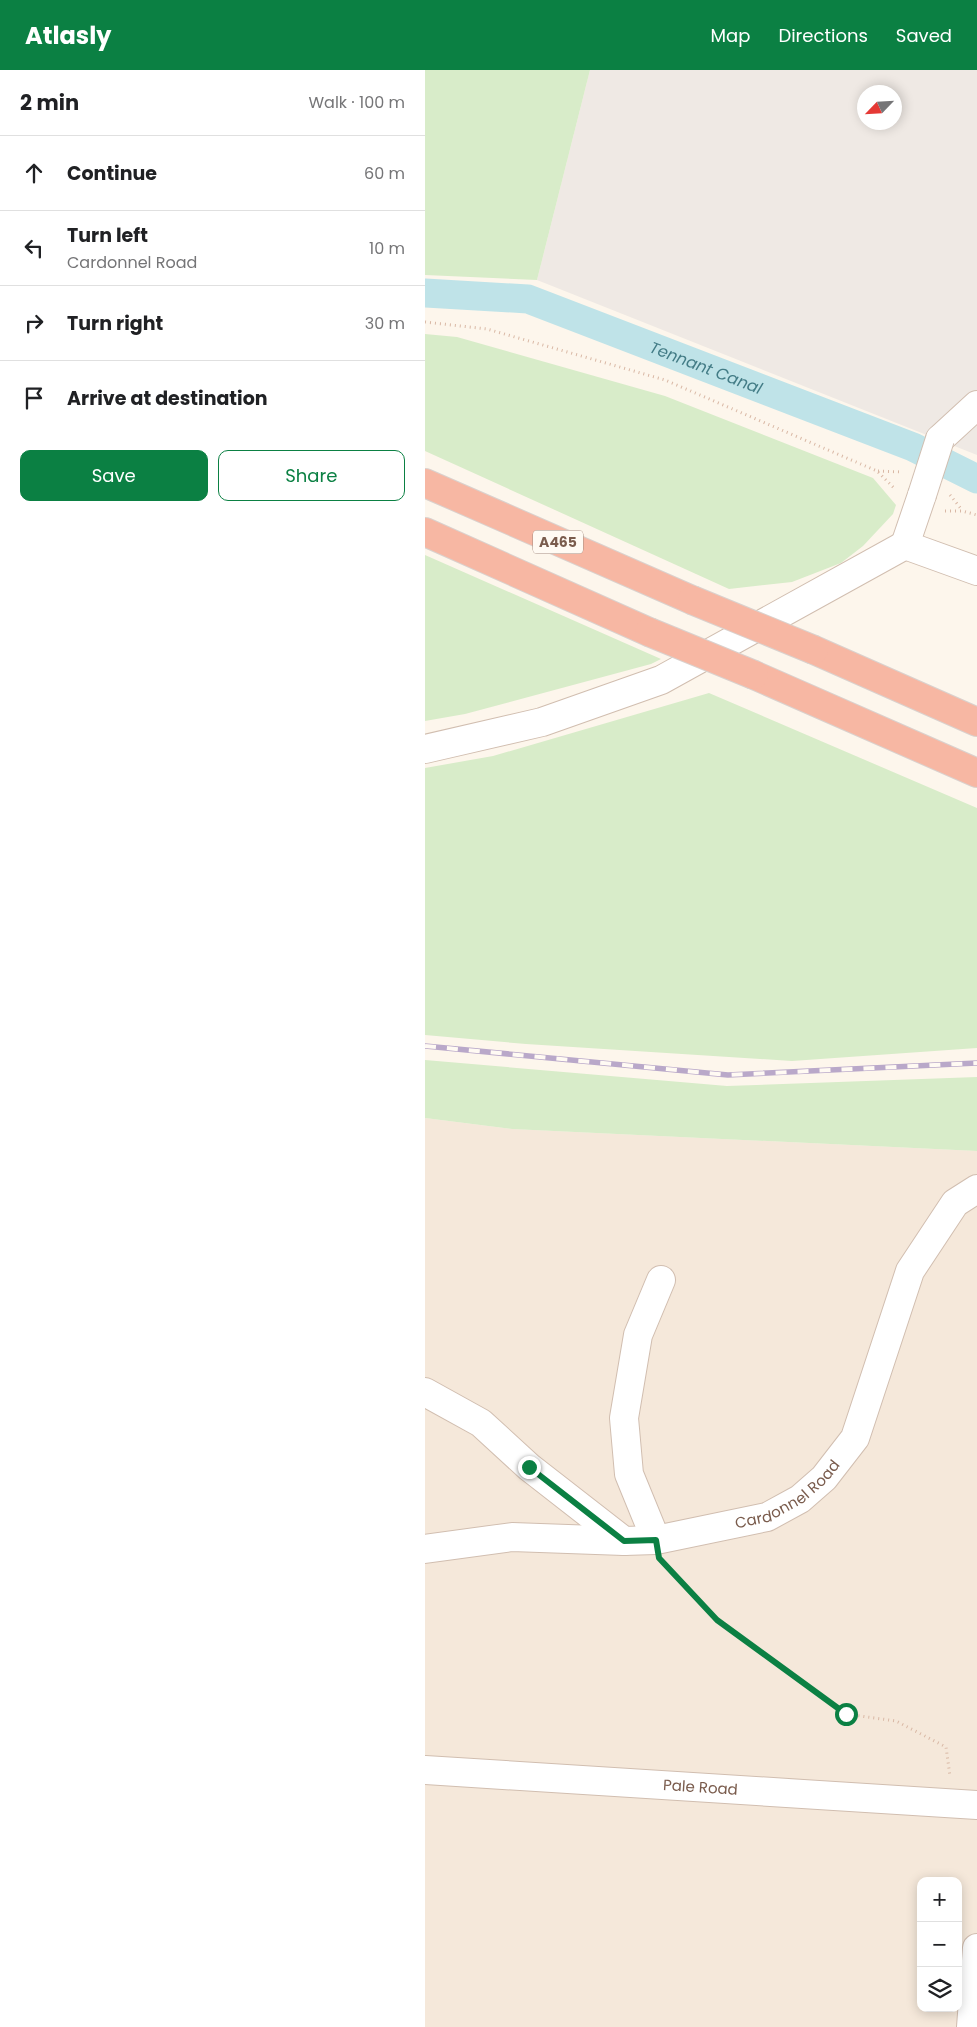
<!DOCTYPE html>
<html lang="en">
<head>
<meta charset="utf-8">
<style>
  :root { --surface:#fff; --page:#f2f2f2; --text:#202124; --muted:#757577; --line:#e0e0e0; --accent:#0b8043 }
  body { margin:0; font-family:Poppins,sans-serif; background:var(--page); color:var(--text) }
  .controls { position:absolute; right:15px; bottom:15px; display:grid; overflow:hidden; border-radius:10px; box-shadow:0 2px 12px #0003 }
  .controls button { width:45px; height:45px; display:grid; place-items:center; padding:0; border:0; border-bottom:1px solid var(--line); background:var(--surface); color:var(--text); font:25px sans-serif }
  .compass { position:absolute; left:432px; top:15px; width:45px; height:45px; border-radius:50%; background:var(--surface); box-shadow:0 2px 12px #0003; rotate:245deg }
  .stop { position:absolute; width:15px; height:15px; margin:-11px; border:4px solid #0b8043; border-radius:50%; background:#fff }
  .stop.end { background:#0b8043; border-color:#fff; box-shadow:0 1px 5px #0008 }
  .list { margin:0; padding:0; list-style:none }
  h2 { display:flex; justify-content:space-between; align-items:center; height:65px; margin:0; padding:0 20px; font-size:21px }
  h2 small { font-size:16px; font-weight:400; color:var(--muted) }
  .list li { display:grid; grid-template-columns:32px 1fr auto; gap:15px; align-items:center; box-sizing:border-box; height:75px; padding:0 20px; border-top:1px solid var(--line) }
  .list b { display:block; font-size:19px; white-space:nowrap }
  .list p { margin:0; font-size:16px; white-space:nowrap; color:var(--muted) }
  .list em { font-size:16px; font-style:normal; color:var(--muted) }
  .actions { display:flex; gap:10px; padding:15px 20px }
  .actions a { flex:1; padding:11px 0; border:1px solid var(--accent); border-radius:10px; text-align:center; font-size:18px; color:var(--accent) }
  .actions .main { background:var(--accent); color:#fff }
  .icon { flex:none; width:28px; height:28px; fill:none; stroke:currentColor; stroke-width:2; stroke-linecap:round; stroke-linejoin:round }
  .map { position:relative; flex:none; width:552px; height:1957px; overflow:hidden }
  header { display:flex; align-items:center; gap:30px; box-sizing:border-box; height:70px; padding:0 25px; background:var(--accent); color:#fff }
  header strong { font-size:24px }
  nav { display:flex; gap:28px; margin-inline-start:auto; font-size:18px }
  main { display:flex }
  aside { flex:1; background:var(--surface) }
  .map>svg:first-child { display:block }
  .residential { fill:#f5e8da; fill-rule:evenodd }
  .industrial { fill:#efe9e4; fill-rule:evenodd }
  .green { fill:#d8ecc9 }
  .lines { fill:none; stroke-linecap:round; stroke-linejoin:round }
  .canal { stroke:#bfe3e8; stroke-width:29 }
  .minor-casing { stroke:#d1beb0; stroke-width:30 }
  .highway-casing { stroke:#dad1cd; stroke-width:30 }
  .path { stroke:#d9b8a5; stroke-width:3; stroke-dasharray:1 4; stroke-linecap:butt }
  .minor { stroke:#fff; stroke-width:28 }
  .highway { stroke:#f7b7a3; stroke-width:28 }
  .rail-casing { stroke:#b9a8c9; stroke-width:5.5 }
  .rail { stroke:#fffaf3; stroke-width:4; stroke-dasharray:11; stroke-linecap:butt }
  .minor-bridge-casing { stroke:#d1beb0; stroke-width:30; stroke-linecap:butt }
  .highway-bridge-casing { stroke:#dad1cd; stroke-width:30; stroke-linecap:butt }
  .minor-bridge { stroke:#fff; stroke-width:28 }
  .highway-bridge { stroke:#f7b7a3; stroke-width:28 }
  .route { stroke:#0b8043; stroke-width:6 }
  .labels { text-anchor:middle; stroke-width:5; stroke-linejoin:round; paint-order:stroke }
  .shield { fill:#fffaf3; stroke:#a28b7f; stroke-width:1 }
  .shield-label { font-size:14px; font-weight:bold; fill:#7a5c4d }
  .street-label { font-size:15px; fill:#7a5c4d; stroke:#fffaf3 }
  .water-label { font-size:16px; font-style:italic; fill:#437c86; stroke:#fffaf3 }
</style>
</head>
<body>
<header>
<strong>Atlasly</strong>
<nav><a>Map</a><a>Directions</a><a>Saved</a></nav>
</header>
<main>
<aside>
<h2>2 min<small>Walk · 100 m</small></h2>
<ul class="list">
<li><svg class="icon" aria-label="ahead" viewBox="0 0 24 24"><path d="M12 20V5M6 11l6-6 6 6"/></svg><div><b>Continue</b></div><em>60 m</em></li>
<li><svg class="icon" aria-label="left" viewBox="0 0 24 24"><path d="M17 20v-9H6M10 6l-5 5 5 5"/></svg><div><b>Turn left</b><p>Cardonnel Road</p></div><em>10 m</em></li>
<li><svg class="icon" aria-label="right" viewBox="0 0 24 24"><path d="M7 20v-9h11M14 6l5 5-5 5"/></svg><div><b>Turn right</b></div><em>30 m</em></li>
<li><svg class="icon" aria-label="arrive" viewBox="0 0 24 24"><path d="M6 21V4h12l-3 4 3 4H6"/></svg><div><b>Arrive at destination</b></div></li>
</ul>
<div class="actions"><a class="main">Save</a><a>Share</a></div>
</aside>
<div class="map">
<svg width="552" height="1957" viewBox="0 0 552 1957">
  <rect width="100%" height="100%" fill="#fdf6ec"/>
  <path class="residential" d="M0 1048 87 1059 552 1081V1957H0ZM496 1811H533V1938H496Z"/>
  <path class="industrial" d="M165 0H552V385L112 210ZM440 22H470V52H440Z"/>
  <g class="green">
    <path d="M0 0H165L112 210 0 205Z"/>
    <path d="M0 264 32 267 240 326 448 408 471 435 468 444 438 476 416 493 367 512 304 519 0 381Z"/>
    <path d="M0 485 236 589 226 594 40 644 0 651Z"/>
    <path d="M284 623 552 738V978L367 991 101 974 0 965V698L68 686Z"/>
    <path d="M0 990 302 1016 552 1007V1081L87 1059 0 1048Z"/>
  </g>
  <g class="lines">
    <path class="canal" id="s1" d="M0 223 103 229 488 377 552 409"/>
    <g class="minor-casing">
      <g id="minor">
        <path d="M515 369 552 335"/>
        <path d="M497 425 480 475 552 501"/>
        <path d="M0 679 117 652 236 610 480 475"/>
        <path d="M0 1322 56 1353 104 1397 199 1471"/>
        <path d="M231 1470 204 1404 199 1348 213 1265 236 1210"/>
        <path id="s2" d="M0 1479 87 1467 199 1471 231 1470 342 1447 375 1429 399 1408 430 1368 485 1201 530 1133 552 1119"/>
        <path id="s3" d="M0 1700 552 1735"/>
        <path d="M546 1957 552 1878"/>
      </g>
    </g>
    <g class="highway-casing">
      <g id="highway">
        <path d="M0 413 267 530"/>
        <path d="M0 462 224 562"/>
        <path d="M389 580 552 652"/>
        <path d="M329 605 552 703"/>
      </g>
    </g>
    <g class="path">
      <path d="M0 252 62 259 240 310 452 401 470 419"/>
      <path d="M453 401 477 402"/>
      <path d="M525 425 537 440"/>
      <path d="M520 441H537L552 445"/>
      <path d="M242 1497 292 1550 421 1644 471 1651 521 1677 525 1706"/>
    </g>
    <use href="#minor" class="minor"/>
    <use href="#highway" class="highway"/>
    <g class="rail-casing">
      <path id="rail" d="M0 976 303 1005 552 993"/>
    </g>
    <use href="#rail" class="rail"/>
    <g class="minor-bridge-casing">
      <path id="minor-bridge" d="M497 425 515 369"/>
    </g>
    <g class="highway-bridge-casing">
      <g id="highway-bridge">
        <path d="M267 530 389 580"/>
        <path d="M224 562 329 605"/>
      </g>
    </g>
    <use href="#minor-bridge" class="minor-bridge"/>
    <use href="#highway-bridge" class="highway-bridge"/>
  </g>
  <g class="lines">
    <path class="route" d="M104 1397 199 1471 231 1470 234 1488 292 1550 421 1644"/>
  </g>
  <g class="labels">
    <rect class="shield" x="108" y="460.5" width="50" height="23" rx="4"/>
    <g class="shield-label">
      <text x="133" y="477">A465</text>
    </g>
    <g class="street-label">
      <text dy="5" stroke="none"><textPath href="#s2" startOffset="374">Cardonnel Road</textPath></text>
      <text dy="5" stroke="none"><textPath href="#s3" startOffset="276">Pale Road</textPath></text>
    </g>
    <g class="water-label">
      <text dy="6" stroke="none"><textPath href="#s1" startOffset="294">Tennant Canal</textPath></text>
    </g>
  </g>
</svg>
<div class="controls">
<button>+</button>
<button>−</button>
<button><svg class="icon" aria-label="layers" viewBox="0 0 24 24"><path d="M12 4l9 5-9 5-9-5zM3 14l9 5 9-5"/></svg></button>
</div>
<svg class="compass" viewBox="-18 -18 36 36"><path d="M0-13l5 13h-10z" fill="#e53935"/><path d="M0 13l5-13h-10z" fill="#757577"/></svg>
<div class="stop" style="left:421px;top:1644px"></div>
<div class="stop end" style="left:104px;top:1397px"></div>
</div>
</main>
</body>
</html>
